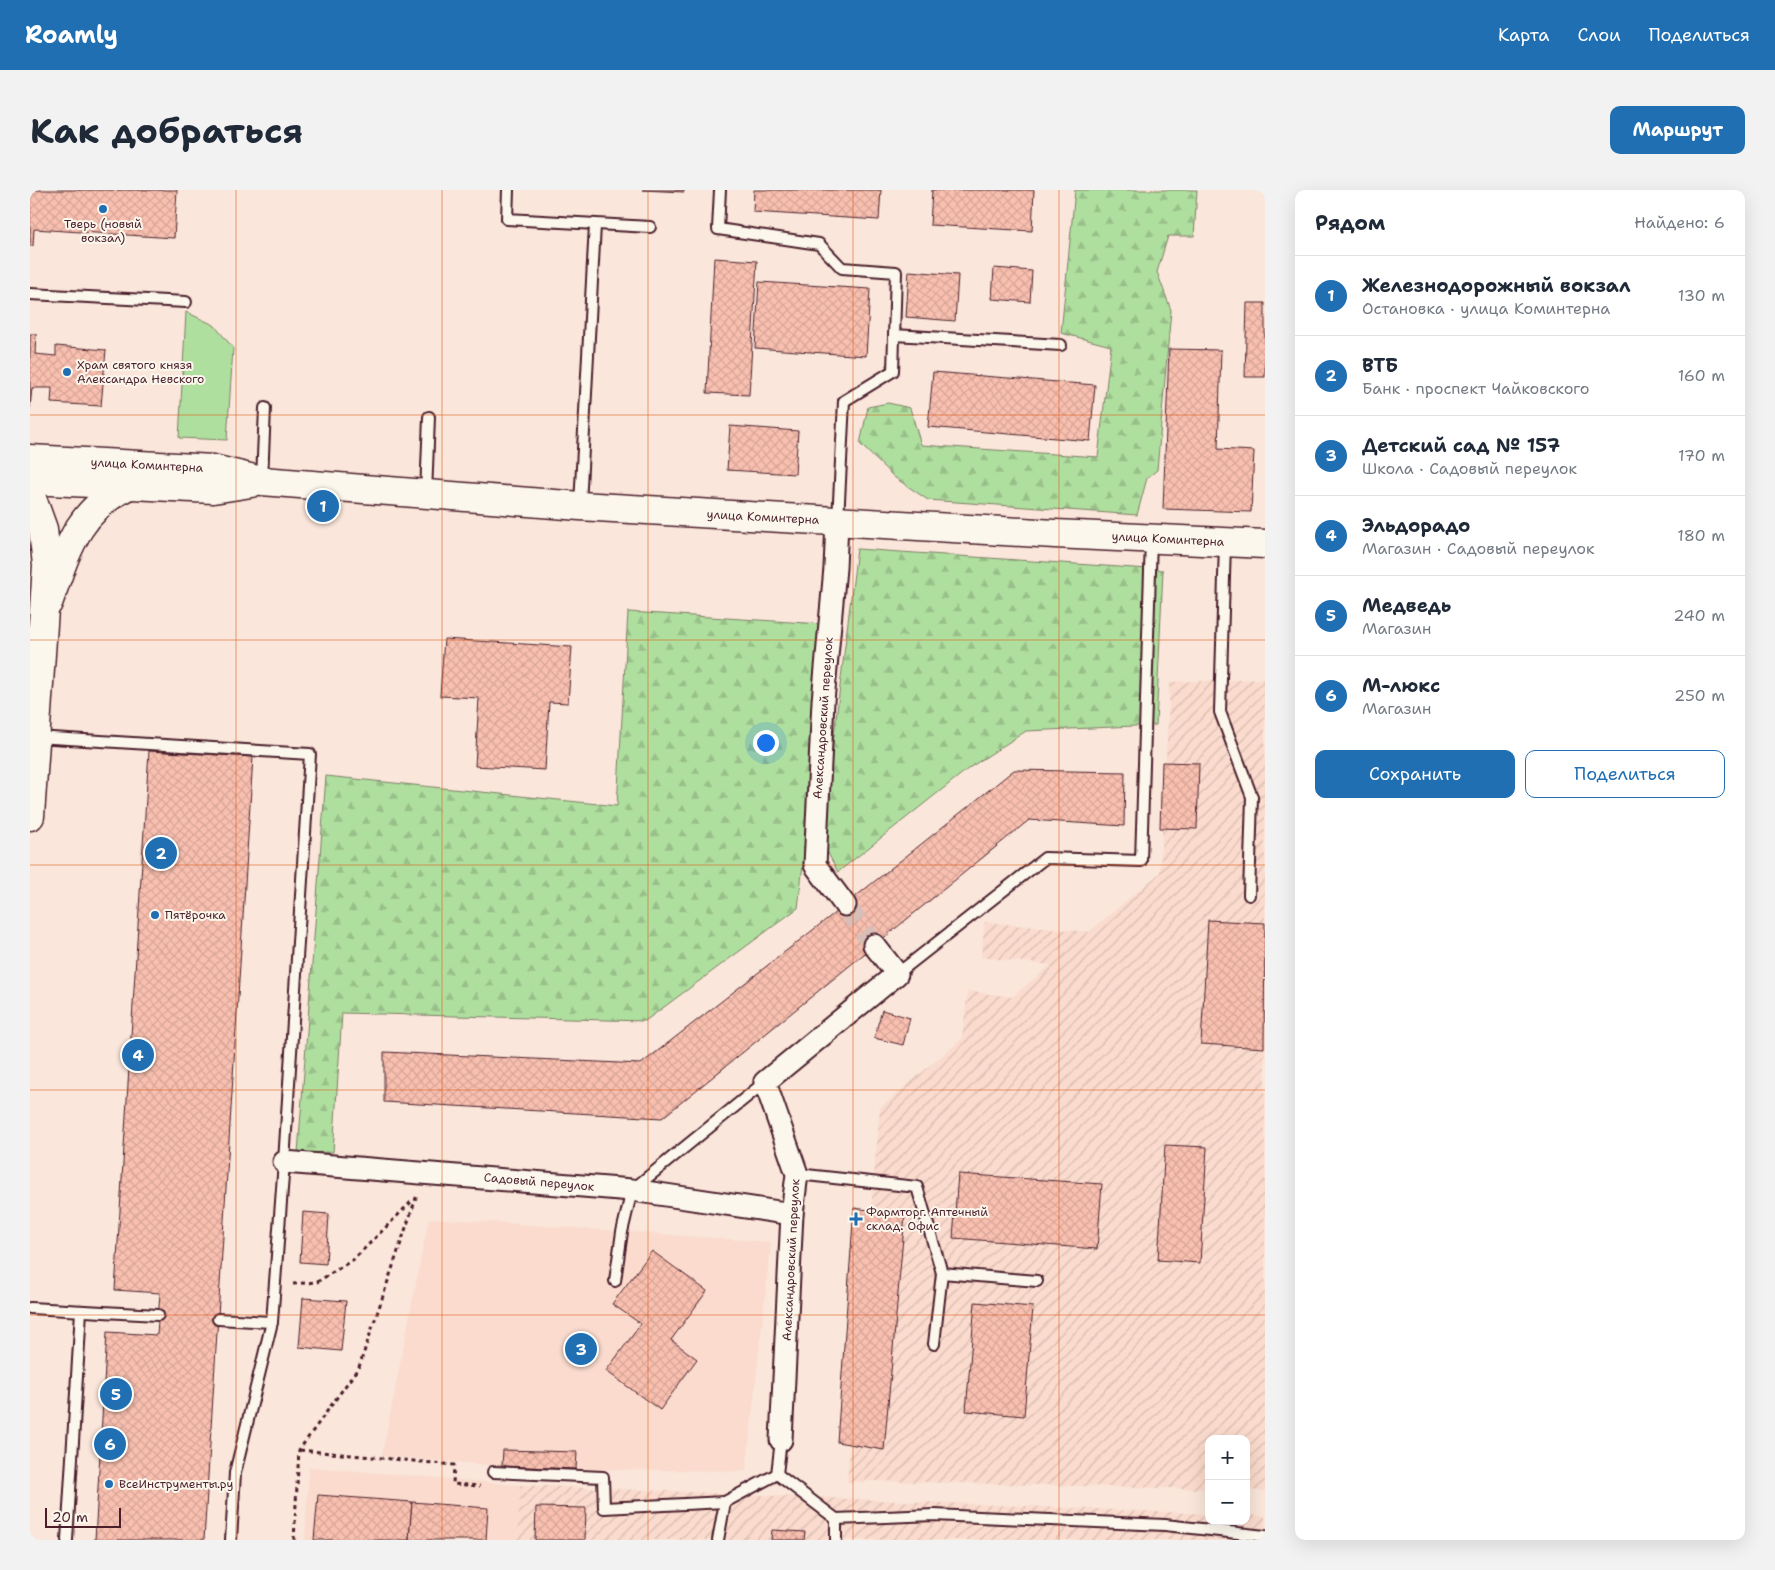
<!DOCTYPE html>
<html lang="ru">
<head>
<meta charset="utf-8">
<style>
  :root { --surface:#fff; --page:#f2f2f3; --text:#1f2937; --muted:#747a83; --line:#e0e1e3; --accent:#1f6fb2 }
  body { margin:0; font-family:"Shantell Sans",sans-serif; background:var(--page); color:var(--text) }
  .controls { position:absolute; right:15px; bottom:15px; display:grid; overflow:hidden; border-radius:10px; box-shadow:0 5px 20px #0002 }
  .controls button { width:45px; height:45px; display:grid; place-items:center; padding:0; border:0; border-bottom:1px solid var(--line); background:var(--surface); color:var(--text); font:25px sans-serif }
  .scale { position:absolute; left:15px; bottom:12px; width:76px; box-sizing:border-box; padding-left:5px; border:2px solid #4a1f2b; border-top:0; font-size:14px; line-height:18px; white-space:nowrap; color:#4a1f2b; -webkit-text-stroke:4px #fbf7ec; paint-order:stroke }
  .you { position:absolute; left:735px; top:552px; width:18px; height:18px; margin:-12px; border:4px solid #fff; border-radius:50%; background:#1a73e8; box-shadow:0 0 0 8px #1a73e833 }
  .badge { display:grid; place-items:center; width:32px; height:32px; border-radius:50%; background:var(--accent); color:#fff; font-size:16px; font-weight:700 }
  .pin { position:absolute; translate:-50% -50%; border:2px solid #fff; box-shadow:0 1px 5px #0006 }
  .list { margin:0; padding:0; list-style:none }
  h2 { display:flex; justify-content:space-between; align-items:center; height:65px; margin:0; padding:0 20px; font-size:21px }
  h2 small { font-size:16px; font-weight:400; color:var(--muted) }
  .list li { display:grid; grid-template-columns:32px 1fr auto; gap:15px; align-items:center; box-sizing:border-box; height:80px; padding:0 20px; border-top:1px solid var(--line) }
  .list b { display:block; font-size:19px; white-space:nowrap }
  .list p { margin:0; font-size:16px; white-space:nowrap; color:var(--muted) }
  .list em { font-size:16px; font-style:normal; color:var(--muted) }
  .actions { display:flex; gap:10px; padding:15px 20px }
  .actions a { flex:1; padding:11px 0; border:1px solid var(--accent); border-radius:10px; text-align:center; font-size:18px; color:var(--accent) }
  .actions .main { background:var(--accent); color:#fff }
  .map { position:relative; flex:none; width:1235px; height:1350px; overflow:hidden; border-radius:10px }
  header { display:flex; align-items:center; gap:30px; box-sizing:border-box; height:70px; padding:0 25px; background:var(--accent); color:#fff }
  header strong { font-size:24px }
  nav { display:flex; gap:28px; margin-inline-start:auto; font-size:18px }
  .intro { display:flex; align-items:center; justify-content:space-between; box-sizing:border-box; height:120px; padding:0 30px }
  h1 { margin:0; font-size:35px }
  .button { padding:12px 22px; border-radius:10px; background:var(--accent); color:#fff; font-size:18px; font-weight:700 }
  main { display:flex; gap:30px; padding:0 30px }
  aside { flex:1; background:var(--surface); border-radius:10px; box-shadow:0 5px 20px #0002 }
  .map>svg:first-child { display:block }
  .built { fill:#fadbcd }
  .industrial { fill:url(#industrial-furrows) }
  .grass { fill:#afdf9f; stroke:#7c7f65 }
  .forest { fill:url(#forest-firs); stroke:#7c7f65 }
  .building { fill:url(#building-cross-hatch); stroke:#4a1f2b }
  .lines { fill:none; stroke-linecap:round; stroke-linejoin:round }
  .street-tunnel { stroke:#d7beb7; stroke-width:21; stroke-dasharray:21 11; stroke-linecap:butt }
  .lane-casing { stroke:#4a1f2b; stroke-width:14 }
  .street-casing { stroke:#4a1f2b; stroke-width:25 }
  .secondary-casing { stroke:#4a1f2b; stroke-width:31 }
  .primary-casing { stroke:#4a1f2b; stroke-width:31 }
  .path { stroke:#4a1f2b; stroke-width:3; stroke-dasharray:4 4; stroke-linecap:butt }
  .lane { stroke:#fbf7ec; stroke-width:10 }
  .street { stroke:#fbf7ec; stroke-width:21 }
  .secondary { stroke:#fbf7ec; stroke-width:28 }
  .primary { stroke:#fbf7ec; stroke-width:28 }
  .grid { fill:none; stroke:#e0560e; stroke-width:1; stroke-opacity:0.55 }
  .poi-dot { fill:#1f6fb2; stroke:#fbf7ec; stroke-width:2 }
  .labels { text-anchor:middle; stroke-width:4; stroke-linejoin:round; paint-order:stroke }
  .poi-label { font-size:12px; fill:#4a1f2b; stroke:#fbf7ec; text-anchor:start }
  .street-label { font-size:12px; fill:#4a1f2b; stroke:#fbf7ec }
</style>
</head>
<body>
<header>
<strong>Roamly</strong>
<nav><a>Карта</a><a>Слои</a><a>Поделиться</a></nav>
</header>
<div class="intro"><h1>Как добраться</h1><a class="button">Маршрут</a></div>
<main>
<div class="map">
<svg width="1235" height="1350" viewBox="0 0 1235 1350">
  <defs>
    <pattern id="industrial-furrows" width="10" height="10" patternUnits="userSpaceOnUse" patternTransform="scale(1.25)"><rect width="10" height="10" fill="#fadbcd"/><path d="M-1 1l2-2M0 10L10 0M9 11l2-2" fill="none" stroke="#d8bcb0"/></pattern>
    <pattern id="forest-firs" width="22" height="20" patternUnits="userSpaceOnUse" patternTransform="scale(1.25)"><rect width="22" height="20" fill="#afdf9f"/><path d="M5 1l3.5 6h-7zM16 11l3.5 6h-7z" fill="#98bf89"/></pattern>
    <pattern id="building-cross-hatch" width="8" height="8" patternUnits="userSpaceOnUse" patternTransform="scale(1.25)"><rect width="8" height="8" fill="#f9c0b0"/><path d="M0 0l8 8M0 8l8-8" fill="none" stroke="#d7a598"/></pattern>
  </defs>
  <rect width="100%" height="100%" fill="#fae6da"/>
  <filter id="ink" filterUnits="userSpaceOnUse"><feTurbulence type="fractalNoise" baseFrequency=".02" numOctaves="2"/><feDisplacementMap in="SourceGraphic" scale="10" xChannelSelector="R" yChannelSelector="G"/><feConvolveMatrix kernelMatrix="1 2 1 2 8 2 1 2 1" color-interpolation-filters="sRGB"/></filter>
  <g filter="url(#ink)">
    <g class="built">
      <path d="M399 1028 741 1052 716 1281 546 1279 472 1276 352 1266Z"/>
      <path d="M279 1277 490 1295 487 1350H275Z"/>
    </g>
    <g class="industrial">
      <path d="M1235 489V1301L1216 1300V1249H1179V1299L847 1291 817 1292 850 918 933 848 932 847 938 801 982 807 1021 775 951 767 955 732 1059 742 1130 683 1140 492Z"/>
      <path d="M490 1295 1179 1324V1331H1216V1325L1235 1326V1350H487Z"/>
    </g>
    <path class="grass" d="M156 122 184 135 203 158 197 250 149 248Z"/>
    <g class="forest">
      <path d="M1045 0H1167L1164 46H1138L1127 82 1141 120 1127 280 1117 288 1107 325 898 310 864 287 830 254 838 217 858 213 880 218 891 255 1068 267 1081 156 1031 143Z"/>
      <path d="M827 359 1133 380 1126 535 996 541 939 578 808 682 791 650Z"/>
      <path d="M598 422 793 434 783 587 768 718 615 831 312 823 303 962 268 963 296 586 587 616Z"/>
    </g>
    <g class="building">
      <path d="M0 0H147L144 48 4 39 3 56H0Z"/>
      <path d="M612 0H654V2Z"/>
      <path d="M724 0H851L849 30 723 22Z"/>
      <path d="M902 0H1004L1002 41 900 35Z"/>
      <path d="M684 68 727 71 719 205 677 203Z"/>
      <path d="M964 78 1002 81 1000 112 962 109Z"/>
      <path d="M879 81 928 85 925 131 876 127Z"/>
      <path d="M729 92 840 99 836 166 725 158Z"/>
      <path d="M1217 113H1235V187H1215Z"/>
      <path d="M0 144H6L5 164 26 166V156L76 160 71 216 21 213 22 198H2L0 218Z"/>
      <path d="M1139 159 1191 160 1188 259 1224 261 1221 322 1133 319Z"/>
      <path d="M903 182 1065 195 1060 251 898 237Z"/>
      <path d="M700 236 768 241 765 284 697 280Z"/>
      <path d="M414 449 542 457 538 513 519 512 515 580 445 576 449 508 410 506Z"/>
      <path d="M119 561 223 567 174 1350H65L77 1142 127 1145 130 1103 85 1100Z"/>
      <path d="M1132 572 1169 573 1167 639 1130 638Z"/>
      <path d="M984 580 1095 582 1094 636 999 630 632 928 354 912V862L611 874 815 715Z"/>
      <path d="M1178 730 1235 733 1234 858 1171 854Z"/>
      <path d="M852 820 880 828 873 855 844 848Z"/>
      <path d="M1135 955 1177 957 1170 1073 1128 1070Z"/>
      <path d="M928 984 1072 994 1067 1059 923 1048Z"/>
      <path d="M824 1018 875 1025 854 1260 807 1252Z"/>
      <path d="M273 1022 299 1024 296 1074 270 1072Z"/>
      <path d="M622 1061 677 1101 641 1150 667 1169 630 1220 576 1181 611 1134 582 1114Z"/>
      <path d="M273 1108 316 1111 311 1161 269 1157Z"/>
      <path d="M945 1112 1003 1117 994 1226 936 1221Z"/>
      <path d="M473 1260 547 1262 546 1279 472 1276Z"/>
      <path d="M288 1305 382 1312 379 1350H284Z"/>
      <path d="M382 1312 458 1318 456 1350H379Z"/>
      <path d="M506 1317 556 1318 555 1350H505Z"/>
      <path d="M742 1340 775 1342 774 1350H741Z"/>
    </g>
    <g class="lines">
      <path class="street-tunnel" d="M815 715 844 755"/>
      <g class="lane-casing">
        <g id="lane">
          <path d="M478 0 477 29 620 37"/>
          <path d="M690 0 688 39 789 54 812 78 866 82 863 181 814 211 808 331"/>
          <path d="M0 104 156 112"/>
          <path d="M864 145 1031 155"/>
          <path d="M232 290 235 218"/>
          <path d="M396 304 399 227"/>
          <path d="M550 315 565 35"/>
          <path d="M1195 353 1190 522 1222 607 1219 705"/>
          <path d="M6 547 280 564 254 972 242 1132 205 1283 201 1350"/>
          <path d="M867 784 1015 668 1111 671 1121 349"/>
          <path d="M767 984 887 997 912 1083 904 1154"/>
          <path d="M912 1083 1007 1091"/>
          <path d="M585 1091 592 1042 602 1000 735 892"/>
          <path d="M0 1118 128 1125"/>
          <path d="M188 1129 242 1132"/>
          <path d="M463 1282 573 1287 574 1318 695 1312"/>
          <path d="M747 1284 806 1329 904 1325 1135 1335 1235 1346"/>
          <path d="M37 1350 51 1121"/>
          <path d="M688 1350 695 1312 747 1284 751 1250"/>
          <path d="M806 1350V1329"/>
        </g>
      </g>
      <g class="street-casing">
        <g id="street">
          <path d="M807 332 805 378 793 511 785 675 815 715"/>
          <path d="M254 972 602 1000 762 1024"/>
          <path d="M751 1250 762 1024 767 984 735 892 867 784 844 755"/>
        </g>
      </g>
      <g class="secondary-casing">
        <g id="secondary">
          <path d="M0 269 183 279 232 291 550 316 1025 344 1235 354"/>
          <path d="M0 290 183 299 221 293"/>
          <path d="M18 413C37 361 46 321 99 295"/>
        </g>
      </g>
      <g class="primary-casing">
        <path id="primary" d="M0 303 13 339 17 375 0 626"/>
      </g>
      <g class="path">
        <path d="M263 1094 287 1092 324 1069 383 1010"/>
        <path d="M270 1260 424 1275 423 1294 450 1296"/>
        <path d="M264 1350 269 1260 329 1177 387 1005"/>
      </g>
      <use href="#lane" class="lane"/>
      <use href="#street" class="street"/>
      <use href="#secondary" class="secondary"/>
      <use href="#primary" class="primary"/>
    </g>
  </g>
  <path class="grid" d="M206 0V1350M412 0V1350M618 0V1350M823 0V1350M1029 0V1350M0 225H1235M0 450H1235M0 675H1235M0 900H1235M0 1125H1235"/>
  <g class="poi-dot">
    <circle cx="73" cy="19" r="5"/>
    <circle cx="37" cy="182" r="5"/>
    <circle cx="125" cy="725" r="5"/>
    <path d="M823.5 1021.5h5v5h5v5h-5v5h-5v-5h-5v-5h5z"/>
    <circle cx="79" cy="1294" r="5"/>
  </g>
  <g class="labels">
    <g class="poi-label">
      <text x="73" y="38" text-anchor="middle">Тверь (новый<tspan x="73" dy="14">вокзал)</tspan></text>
      <text x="47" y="179">Храм святого князя<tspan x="47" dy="14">Александра Невского</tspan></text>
      <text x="135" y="729">Пятёрочка</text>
      <text x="836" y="1026">Фармторг. Аптечный<tspan x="836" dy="14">склад. Офис</tspan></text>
      <text x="89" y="1298">ВсеИнструменты.ру</text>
    </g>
    <g class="street-label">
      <text transform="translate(117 275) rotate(3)" y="4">улица Коминтерна</text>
      <text transform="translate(733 327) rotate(3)" y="4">улица Коминтерна</text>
      <text transform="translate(1138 349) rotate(3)" y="4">улица Коминтерна</text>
      <text transform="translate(793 528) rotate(-86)" y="4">Александровский переулок</text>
      <text transform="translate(509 992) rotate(5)" y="4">Садовый переулок</text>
      <text transform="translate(761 1070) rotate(-87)" y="4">Александровский переулок</text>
    </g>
  </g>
</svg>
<div class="controls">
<button>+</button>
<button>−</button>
</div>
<div class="scale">20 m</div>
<div class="you"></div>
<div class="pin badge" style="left:293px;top:316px">1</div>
<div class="pin badge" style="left:131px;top:663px">2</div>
<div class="pin badge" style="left:551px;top:1159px">3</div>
<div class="pin badge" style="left:108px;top:865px">4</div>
<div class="pin badge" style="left:86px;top:1204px">5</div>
<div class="pin badge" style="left:80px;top:1254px">6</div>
</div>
<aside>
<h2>Рядом<small>Найдено: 6</small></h2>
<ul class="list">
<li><span class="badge">1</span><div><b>Железнодорожный вокзал</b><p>Остановка · улица Коминтерна</p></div><em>130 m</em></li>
<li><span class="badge">2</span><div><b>ВТБ</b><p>Банк · проспект Чайковского</p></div><em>160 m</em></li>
<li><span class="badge">3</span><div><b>Детский сад № 157</b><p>Школа · Садовый переулок</p></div><em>170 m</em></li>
<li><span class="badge">4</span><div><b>Эльдорадо</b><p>Магазин · Садовый переулок</p></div><em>180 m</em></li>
<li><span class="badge">5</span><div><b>Медведь</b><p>Магазин</p></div><em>240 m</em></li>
<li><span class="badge">6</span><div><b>М-люкс</b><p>Магазин</p></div><em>250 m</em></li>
</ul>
<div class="actions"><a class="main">Сохранить</a><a>Поделиться</a></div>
</aside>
</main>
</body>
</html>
